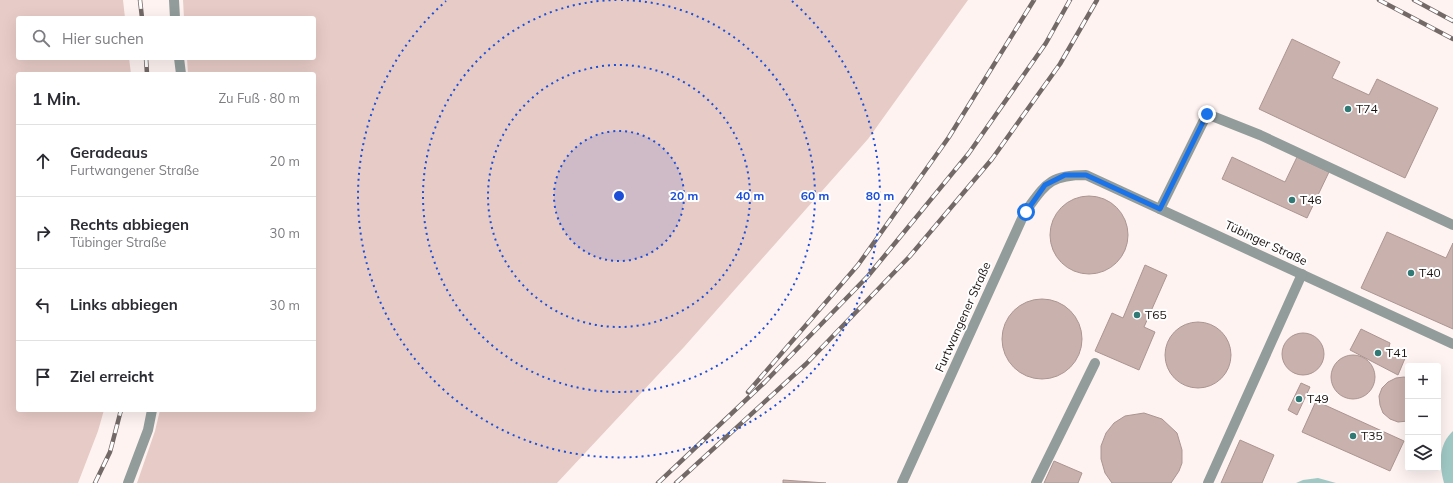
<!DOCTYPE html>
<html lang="de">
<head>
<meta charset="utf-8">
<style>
  :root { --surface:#fff; --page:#f2f2f3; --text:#2b2b33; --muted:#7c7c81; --line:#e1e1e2 }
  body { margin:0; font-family:Mulish,sans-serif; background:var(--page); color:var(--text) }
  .controls { position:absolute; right:12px; bottom:12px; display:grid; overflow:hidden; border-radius:4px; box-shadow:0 4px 16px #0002 }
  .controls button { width:36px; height:36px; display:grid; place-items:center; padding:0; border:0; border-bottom:1px solid var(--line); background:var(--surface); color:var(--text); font:20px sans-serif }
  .stop { position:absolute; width:12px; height:12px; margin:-9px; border:3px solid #1a73e8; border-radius:50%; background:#fff }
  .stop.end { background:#1a73e8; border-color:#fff; box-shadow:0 1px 4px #0008 }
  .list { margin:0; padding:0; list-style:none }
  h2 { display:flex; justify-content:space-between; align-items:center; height:52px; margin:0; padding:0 16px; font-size:17px }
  h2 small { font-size:13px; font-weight:400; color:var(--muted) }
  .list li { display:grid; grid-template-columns:26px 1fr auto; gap:12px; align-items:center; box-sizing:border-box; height:72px; padding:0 16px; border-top:1px solid var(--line) }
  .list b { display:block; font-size:15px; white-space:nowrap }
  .list p { margin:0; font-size:13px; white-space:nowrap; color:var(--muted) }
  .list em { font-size:13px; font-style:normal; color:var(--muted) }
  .icon { flex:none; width:22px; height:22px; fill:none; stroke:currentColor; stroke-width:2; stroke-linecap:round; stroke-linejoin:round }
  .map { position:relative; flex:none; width:1453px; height:483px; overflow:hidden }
  .search { position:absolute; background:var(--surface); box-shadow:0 4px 16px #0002; left:16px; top:16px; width:300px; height:44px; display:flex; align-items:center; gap:10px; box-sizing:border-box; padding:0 14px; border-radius:4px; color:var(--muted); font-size:15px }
  .panel { position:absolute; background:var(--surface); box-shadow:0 4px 16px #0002; left:16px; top:72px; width:300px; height:340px; border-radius:4px }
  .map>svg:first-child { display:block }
  .green { fill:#e7cbc6 }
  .water { fill:#a0c9c5 }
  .building { fill:#c9b1ad; stroke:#ac9591 }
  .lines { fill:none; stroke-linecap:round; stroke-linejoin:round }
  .lane { stroke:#919c9b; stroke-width:10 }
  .street { stroke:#919c9b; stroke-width:10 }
  .rail-casing { stroke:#736a68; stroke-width:4.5 }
  .rail { stroke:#fff; stroke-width:3; stroke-dasharray:9; stroke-linecap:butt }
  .route { stroke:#1a73e8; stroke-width:5 }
  .ring { fill:none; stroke:#1d4ed8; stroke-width:2; stroke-dasharray:2 4 }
  .poi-dot { fill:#317975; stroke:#fff; stroke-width:1.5 }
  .labels { text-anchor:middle; stroke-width:4; stroke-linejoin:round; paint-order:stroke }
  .poi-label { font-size:12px; fill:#1a1210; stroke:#fff; text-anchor:start }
  .street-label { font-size:12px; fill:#1a1210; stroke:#fff }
  .centre { fill:#1d4ed8; stroke:#fff; stroke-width:2 }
  .ring-label { font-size:12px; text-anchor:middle; font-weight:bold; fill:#1d4ed8; stroke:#fff; stroke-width:4; stroke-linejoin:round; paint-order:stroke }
</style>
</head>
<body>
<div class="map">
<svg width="1453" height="483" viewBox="0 0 1453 483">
  <rect width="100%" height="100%" fill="#fef3f1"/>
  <g class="green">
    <path d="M0 0H123L125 18H18V58H129L131 74H18V410H104L98 431 78 483H0Z"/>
    <path d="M183 0H968L868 139 684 347 557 483H137L155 431 160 410H314V74H188L187 58H314V18H184Z"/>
  </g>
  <g class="water">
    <path d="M1453 431V483H1444C1439 464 1438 445 1453 431Z"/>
    <path d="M1318 478 1336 483H1296L1303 480Z"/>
  </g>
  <g class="building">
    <path d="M1292 39 1340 62 1332 78 1369 95 1377 79 1438 108 1405 178 1259 109Z"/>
    <path d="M1232 157 1285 182 1297 157 1329 172 1307 218 1222 179Z"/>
    <circle cx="1089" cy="235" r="39"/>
    <path d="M1387 232 1446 258 1453 243V329L1361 288Z"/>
    <path d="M1145 265 1167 275 1144 327 1155 332 1139 370 1095 351 1112 313 1123 318Z"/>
    <circle cx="1042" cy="339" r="40"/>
    <circle cx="1198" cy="355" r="33"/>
    <path d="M1361 329 1390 343 1389 347 1406 356 1398 375 1350 350Z"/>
    <circle cx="1303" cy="354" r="21"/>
    <circle cx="1353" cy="377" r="22"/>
    <path d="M1404 377 1408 378V421L1398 422 1390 419 1383 413 1380 405 1379 396 1382 388 1388 382 1396 378Z"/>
    <path d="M1301 383 1310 387 1297 415 1288 410Z"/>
    <path d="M1316 401 1404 441 1390 471 1302 432Z"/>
    <path d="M1144 413 1162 419 1177 433 1182 450V463L1179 471 1171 483H1112L1105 473 1101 459V446L1106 433 1114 423 1125 416Z"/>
    <path d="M1240 440 1274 455 1262 483H1221Z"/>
    <path d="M1054 461 1082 473 1078 483H1044Z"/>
    <path d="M783 480 826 483H783Z"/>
  </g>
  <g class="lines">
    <g class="lane">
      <path d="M1160 209 1207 114 1260 135 1453 225"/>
      <path d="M902 483 1025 212C1046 184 1049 175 1086 175L1453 344"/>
      <path d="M1036 483 1095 363"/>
      <path d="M1208 483 1302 274"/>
    </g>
    <g class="street">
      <path d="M174 0 175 18"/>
      <path d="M179 58 181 74"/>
      <path d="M128 483 148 430 152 410"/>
    </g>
    <g class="rail-casing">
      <g id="rail">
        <path d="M140 0 142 18"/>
        <path d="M1379 0 1453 39"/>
        <path d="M1414 0 1453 21"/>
        <path d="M146 58 147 74"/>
        <path d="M748 392 858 265 949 137 1034 0"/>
        <path d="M95 483 110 452 121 410"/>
        <path d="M658 483 765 382 868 276 969 153 1046 43 1070 0"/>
        <path d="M676 483 806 364 910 256 992 159 1060 64 1097 0"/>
      </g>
    </g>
    <use href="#rail" class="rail"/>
  </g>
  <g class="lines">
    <path class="route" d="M1026 212 1045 185 1065 175H1086L1160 209 1207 114"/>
  </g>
  <circle cx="619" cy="196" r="65" fill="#1d4ed8" fill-opacity=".12"/>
  <g class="ring">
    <circle cx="619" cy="196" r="65"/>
    <circle cx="619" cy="196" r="131"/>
    <path d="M621 0A196 196 0 1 1 617 0"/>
    <path d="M792 1A261 261 0 1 1 446 1"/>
  </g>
  <g class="poi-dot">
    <circle cx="1348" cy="109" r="4"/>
    <circle cx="1292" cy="200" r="4"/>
    <circle cx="1411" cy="273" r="4"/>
    <circle cx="1137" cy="315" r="4"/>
    <circle cx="1378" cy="353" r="4"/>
    <circle cx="1299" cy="399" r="4"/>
    <circle cx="1353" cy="436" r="4"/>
  </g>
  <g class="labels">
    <g class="poi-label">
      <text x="1356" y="113">T74</text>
      <text x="1300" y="204">T46</text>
      <text x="1419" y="277">T40</text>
      <text x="1145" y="319">T65</text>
      <text x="1386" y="357">T41</text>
      <text x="1307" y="403">T49</text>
      <text x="1361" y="440">T35</text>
    </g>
    <g class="street-label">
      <text transform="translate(1266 243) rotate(25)" y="4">Tübinger Straße</text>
      <text transform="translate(963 317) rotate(-66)" y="4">Furtwangener Straße</text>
    </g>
  </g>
  <circle cx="619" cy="196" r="6" class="centre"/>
  <g class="ring-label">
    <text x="684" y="200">20 m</text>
    <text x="750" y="200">40 m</text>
    <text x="815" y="200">60 m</text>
    <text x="880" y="200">80 m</text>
  </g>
</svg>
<div class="controls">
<button>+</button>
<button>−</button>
<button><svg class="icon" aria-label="layers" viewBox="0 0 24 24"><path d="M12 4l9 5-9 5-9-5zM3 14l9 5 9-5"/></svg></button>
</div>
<div class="stop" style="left:1026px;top:212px"></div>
<div class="stop end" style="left:1207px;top:114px"></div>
<div class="search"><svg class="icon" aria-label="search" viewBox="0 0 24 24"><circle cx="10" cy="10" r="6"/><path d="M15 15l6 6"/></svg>Hier suchen</div>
<section class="panel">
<h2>1 Min.<small>Zu Fuß · 80 m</small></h2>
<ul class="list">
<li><svg class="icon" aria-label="ahead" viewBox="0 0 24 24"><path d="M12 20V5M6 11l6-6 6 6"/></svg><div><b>Geradeaus</b><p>Furtwangener Straße</p></div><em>20 m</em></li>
<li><svg class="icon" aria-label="right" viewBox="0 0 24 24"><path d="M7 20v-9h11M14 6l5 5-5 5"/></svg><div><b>Rechts abbiegen</b><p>Tübinger Straße</p></div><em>30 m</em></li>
<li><svg class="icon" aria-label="left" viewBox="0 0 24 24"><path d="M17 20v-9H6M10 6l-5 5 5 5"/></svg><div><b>Links abbiegen</b></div><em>30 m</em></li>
<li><svg class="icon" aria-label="arrive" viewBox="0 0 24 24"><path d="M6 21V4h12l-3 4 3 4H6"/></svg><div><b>Ziel erreicht</b></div></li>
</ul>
</section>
</div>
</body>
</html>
